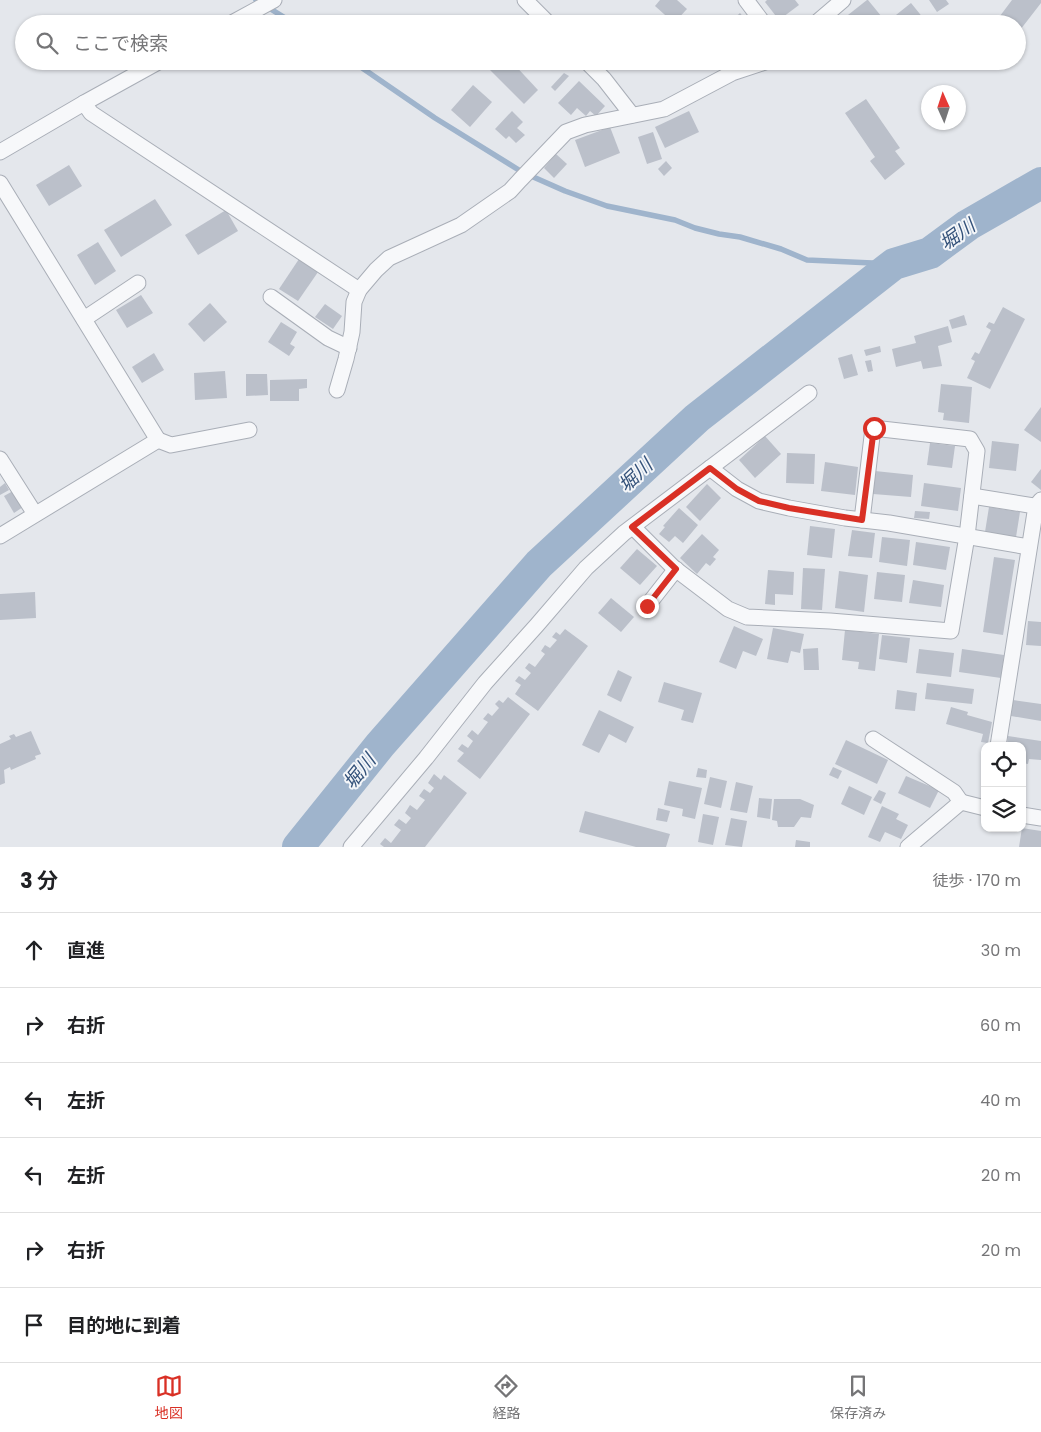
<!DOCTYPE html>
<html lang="ja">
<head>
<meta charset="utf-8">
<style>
  :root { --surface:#fff; --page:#f2f2f2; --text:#202124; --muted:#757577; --line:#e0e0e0; --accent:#d93025 }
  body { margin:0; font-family:Poppins,"Noto Sans JP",sans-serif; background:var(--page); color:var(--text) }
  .controls { position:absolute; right:15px; bottom:15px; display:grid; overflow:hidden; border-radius:10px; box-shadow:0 1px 4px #0004 }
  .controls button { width:45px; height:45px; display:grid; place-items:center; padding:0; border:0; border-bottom:1px solid var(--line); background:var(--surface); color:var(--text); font:25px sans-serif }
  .compass { position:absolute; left:921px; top:85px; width:45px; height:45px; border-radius:50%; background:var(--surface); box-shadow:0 1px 4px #0004; rotate:357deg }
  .stop { position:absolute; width:15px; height:15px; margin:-11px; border:4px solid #d93025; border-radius:50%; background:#fff }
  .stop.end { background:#d93025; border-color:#fff; box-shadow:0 1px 5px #0008 }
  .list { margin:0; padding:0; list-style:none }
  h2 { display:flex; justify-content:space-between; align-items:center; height:65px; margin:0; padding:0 20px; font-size:21px }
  h2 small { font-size:16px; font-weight:400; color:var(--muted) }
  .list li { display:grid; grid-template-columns:32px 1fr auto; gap:15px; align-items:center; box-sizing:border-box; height:75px; padding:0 20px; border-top:1px solid var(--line) }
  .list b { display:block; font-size:19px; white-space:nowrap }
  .list em { font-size:16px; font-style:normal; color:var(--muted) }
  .icon { flex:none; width:28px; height:28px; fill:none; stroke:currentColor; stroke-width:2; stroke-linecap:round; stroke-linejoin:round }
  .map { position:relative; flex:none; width:1041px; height:847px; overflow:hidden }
  .search { position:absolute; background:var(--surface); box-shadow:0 1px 4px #0004; left:15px; right:15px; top:15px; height:55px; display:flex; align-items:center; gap:12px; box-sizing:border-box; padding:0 18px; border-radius:28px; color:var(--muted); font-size:19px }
  .sheet { height:515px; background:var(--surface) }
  nav { display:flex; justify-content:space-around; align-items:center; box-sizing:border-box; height:70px; border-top:1px solid var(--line); background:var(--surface); font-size:14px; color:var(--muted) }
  nav a { display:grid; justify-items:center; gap:2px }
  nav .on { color:var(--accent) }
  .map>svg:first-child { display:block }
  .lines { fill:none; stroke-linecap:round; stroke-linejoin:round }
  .stream { stroke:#9fb4cc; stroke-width:5.5 }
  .river { stroke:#9fb4cc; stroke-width:32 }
  .building { fill:#bbc0ca }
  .street-casing { stroke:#a9aeb7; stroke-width:17 }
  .street { stroke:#f7f8fa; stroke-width:15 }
  .route { stroke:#d93025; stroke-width:6 }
  .labels { text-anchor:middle; stroke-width:4; stroke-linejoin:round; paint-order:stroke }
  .water-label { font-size:19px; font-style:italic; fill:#34527a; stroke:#f4f6f9 }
</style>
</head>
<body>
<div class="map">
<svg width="1041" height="847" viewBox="0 0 1041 847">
  <rect width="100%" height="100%" fill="#e4e7ec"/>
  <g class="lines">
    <g class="stream">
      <path d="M256 0 295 24"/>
      <path d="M352 61 435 118 522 172 565 191 607 206 675 220 695 228 719 234 740 237 781 249 807 260 894 264"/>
    </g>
    <path class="river" d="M298 847 380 745 539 564 697 418 894 264 930 253 968 225 1041 183"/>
  </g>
  <g class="building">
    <path d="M660 0H677L687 9 674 23 655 6Z"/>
    <path d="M767 0H795L799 5 779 20 765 2Z"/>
    <path d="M867 0H868L886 22 883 24H855L848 15Z"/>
    <path d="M929 0H946L949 4 937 12Z"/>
    <path d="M1012 0H1041V3L1017 34V24H994Z"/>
    <path d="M911 3 928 24H895L891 19Z"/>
    <path d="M740 13 749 24H728Z"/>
    <path d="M481 61H511L538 90 524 104Z"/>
    <path d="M564 73 569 76 555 91 551 87Z"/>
    <path d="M579 81 605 106 596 116 590 111 586 116 577 108 571 115 558 103Z"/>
    <path d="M473 85 492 102 470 127 451 110Z"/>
    <path d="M866 99 900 148 895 151 905 164 885 180 870 161 875 157 845 113Z"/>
    <path d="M512 111 523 122 517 128 525 135 516 143 509 136 506 139 495 129Z"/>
    <path d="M689 111 699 132 665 148 655 127Z"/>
    <path d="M610 127 620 153 585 167 575 140Z"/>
    <path d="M653 132 662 159 647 164 638 137Z"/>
    <path d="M556 154 567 164 554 178 544 168Z"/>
    <path d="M666 161 672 168 664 176 658 169Z"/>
    <path d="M69 165 82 186 49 206 36 185Z"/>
    <path d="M155 199 172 225 121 257 104 230Z"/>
    <path d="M226 210 238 231 198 255 185 235Z"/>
    <path d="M98 242 116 271 95 285 77 255Z"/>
    <path d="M299 259 318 272 298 301 279 289Z"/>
    <path d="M141 295 153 313 127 328 116 310Z"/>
    <path d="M210 303 227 322 204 342 188 324Z"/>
    <path d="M325 304 342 316 333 329 315 317Z"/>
    <path d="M1003 307 1025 319 990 389 967 378 975 361 971 359 975 352 979 354 991 330 986 327 989 322 994 324Z"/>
    <path d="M964 315 967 325 952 329 949 320Z"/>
    <path d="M281 322 297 332 290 344 295 347 289 356 268 342Z"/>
    <path d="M948 326 952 342 938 346 942 366 923 369 921 361 896 367 892 349 916 343 914 336Z"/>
    <path d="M880 346 881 352 866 356 864 350Z"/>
    <path d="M154 353 164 370 142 383 132 367Z"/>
    <path d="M852 354 858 375 844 379 838 358Z"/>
    <path d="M871 360 873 371 868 372 865 361Z"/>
    <path d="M225 371 227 398 195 400 194 373Z"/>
    <path d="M246 374H267L268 395 246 396Z"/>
    <path d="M307 379V388L299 389V401H270V380Z"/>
    <path d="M941 384 972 387 969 423 943 420 944 413 938 412Z"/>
    <path d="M1041 407V442L1024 430Z"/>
    <path d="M765 436 781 454 755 478 739 460Z"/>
    <path d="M992 441 1019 444 1016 471 989 468Z"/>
    <path d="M930 443 955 446 952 468 927 465Z"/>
    <path d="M787 453 815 454 814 484 786 483Z"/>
    <path d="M825 462 858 467 855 495 821 491Z"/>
    <path d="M1041 469V490L1031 482Z"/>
    <path d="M875 471 913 475 911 497 873 494Z"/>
    <path d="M5 483 9 490 0 495V487Z"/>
    <path d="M924 483 961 488 958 511 921 506Z"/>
    <path d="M707 484 721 498 700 521 686 507Z"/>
    <path d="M13 491 23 507 14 513 4 496Z"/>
    <path d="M989 507 1020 512 1016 537 985 532Z"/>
    <path d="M679 508 698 525 683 543 675 536 669 542 659 534 665 527 663 526Z"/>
    <path d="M915 511 930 512 929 519 914 518Z"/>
    <path d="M810 526 835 529 832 558 807 555Z"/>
    <path d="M852 530 875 533 872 558 848 556Z"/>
    <path d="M702 534 719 550 713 557 716 559 710 566 706 563 697 574 680 558Z"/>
    <path d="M882 537 910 540 907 566 879 562Z"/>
    <path d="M916 542 950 547 946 570 913 565Z"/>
    <path d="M637 549 657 566 640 585 620 568Z"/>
    <path d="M994 557 1015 560 1003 635 983 632Z"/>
    <path d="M803 568 825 569 822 610 801 609Z"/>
    <path d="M768 570 794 572 793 595 775 594V605L765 604Z"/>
    <path d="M839 571 868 575 864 612 835 608Z"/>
    <path d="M877 572 905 575 902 602 874 599Z"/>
    <path d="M913 580 944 585 941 607 909 603Z"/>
    <path d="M35 592 36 618 0 620V594Z"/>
    <path d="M611 598 634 617 621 632 598 613Z"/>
    <path d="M1028 621 1041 622V646L1026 645Z"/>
    <path d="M734 626 763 639 756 656 743 651 736 669 719 662Z"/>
    <path d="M773 628 804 634 800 653 791 651 788 663 767 659Z"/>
    <path d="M565 629 588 646 538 711 515 694 521 685 515 681 519 676 525 680 531 673 525 668 529 663 535 667 545 654 541 651 545 645 550 648 557 640 552 637 556 632 560 635Z"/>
    <path d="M845 630 879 634 875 671 858 669 859 662 842 660Z"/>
    <path d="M882 635 910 638 907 663 879 659Z"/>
    <path d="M818 648 819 670H804L803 649Z"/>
    <path d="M919 649 954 653 951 677 916 673Z"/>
    <path d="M962 649 1004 655 1001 678 959 672Z"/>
    <path d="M618 670 632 677 621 702 607 695Z"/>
    <path d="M664 682 702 693 693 723 681 720 684 710 658 702Z"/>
    <path d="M927 683 974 689 972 704 925 699Z"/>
    <path d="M897 690 917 693 915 711 895 709Z"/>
    <path d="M508 697 530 714 480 779 457 761 464 753 458 749 462 744 468 748 473 741 467 736 472 730 478 735 488 722 483 719 488 713 492 716 499 708 495 704 499 700 503 703Z"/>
    <path d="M1013 700 1041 704V721L1011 716Z"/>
    <path d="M951 707 968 712 967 715 992 722 988 743 981 742 983 734 946 724Z"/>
    <path d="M599 710 634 727 626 743 609 734 599 753 582 745Z"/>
    <path d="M31 731 41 754 35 756 36 759 11 770 10 767 4 770 5 783 0 785V744L11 739 9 736 14 734 16 737Z"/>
    <path d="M1008 736 1041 741V760L1029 759 1028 764 1022 763V746H1007Z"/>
    <path d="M846 740 888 760 877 784 835 764Z"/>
    <path d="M833 767 842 771 838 779 829 775Z"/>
    <path d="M698 768 707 770 706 778 696 777Z"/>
    <path d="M434 774 441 780 444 775 467 793 425 847H384L380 844 385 838 391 843 401 830 394 825 399 819 406 824 411 818 405 813 410 805 417 810 425 800 419 796 424 789 430 793 434 788 428 783Z"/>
    <path d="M906 776 939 790 930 808 898 793Z"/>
    <path d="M710 777 727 781 721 808 704 804Z"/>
    <path d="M669 781 702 788 695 819 682 816 683 809 664 805Z"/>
    <path d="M736 782 753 786 747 813 730 810Z"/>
    <path d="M849 786 872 797 864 815 841 804Z"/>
    <path d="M879 790 886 793 881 804 873 800Z"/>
    <path d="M759 798 772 799 770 819 757 817Z"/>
    <path d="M774 799H800L814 805 811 818 801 817 794 827H778L777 821 772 820Z"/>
    <path d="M882 806 899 814 896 819 908 825 901 839 885 832 880 842 868 837Z"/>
    <path d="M658 808 670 811 667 822 656 820Z"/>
    <path d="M585 811 670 834 666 847H636L579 832Z"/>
    <path d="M703 814 719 817 713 845 698 842Z"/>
    <path d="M731 818 747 821 742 847 725 845Z"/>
    <path d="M1022 828 1041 831V847H1019Z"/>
    <path d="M796 840 810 842V847H795Z"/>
  </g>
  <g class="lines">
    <g class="street-casing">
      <g id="street">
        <path d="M525 0 549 24"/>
        <path d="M746 0 764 24"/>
        <path d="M230 24 274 0"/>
        <path d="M815 24 843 0"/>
        <path d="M586 61 604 79 632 115"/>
        <path d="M84 103 91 113 359 290"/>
        <path d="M0 152 84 103 160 61"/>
        <path d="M0 183 158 440 0 536"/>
        <path d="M271 297 328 338 349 348"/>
        <path d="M84 319 138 283"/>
        <path d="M337 390 346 359 352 332 354 302 359 290 376 270 389 258 461 225 510 191 520 180 566 132 585 125 664 109 732 73 768 61"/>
        <path d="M158 440 171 445 249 430"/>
        <path d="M0 459 35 514"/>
        <path d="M710 468 737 489 759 501 789 508 845 518 889 523 1029 547"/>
        <path d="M972 496 1041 507"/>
        <path d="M633 527 674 568 728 609 747 617 830 621 951 631 967 536 977 451 970 439 873 428 862 520"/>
        <path d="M647 606 676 569"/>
        <path d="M873 739 954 792 961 802"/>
        <path d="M998 746 1036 506 1041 500"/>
        <path d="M1022 815 1041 818"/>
        <path d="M351 847 426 758 485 683 537 625 586 568 624 533 809 393"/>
        <path d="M908 847 961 802 985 808"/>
      </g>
    </g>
    <use href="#street" class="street"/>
  </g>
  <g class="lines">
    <path class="route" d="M647 606 676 569 632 527 710 468 737 489 759 501 789 508 862 520 874 428"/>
  </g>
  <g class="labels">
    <g class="water-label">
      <text transform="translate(957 234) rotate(-35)" y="7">堀川</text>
      <text transform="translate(635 475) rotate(-43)" y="7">堀川</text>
      <text transform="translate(359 771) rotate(-51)" y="7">堀川</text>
    </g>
  </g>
</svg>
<div class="controls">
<button><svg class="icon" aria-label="locate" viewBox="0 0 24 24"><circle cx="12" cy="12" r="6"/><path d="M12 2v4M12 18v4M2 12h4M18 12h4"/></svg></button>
<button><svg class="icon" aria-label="layers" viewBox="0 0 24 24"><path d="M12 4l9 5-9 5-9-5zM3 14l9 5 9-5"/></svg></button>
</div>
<svg class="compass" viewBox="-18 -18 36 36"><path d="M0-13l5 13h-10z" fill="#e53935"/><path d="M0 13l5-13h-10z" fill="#757577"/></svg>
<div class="stop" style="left:874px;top:428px"></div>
<div class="stop end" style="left:647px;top:606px"></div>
<div class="search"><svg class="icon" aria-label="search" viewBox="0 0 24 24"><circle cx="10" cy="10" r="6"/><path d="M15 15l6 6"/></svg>ここで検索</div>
</div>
<section class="sheet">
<h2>3 分<small>徒歩 · 170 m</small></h2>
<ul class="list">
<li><svg class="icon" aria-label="ahead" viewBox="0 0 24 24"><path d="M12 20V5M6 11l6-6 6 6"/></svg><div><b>直進</b></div><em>30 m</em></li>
<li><svg class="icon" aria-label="right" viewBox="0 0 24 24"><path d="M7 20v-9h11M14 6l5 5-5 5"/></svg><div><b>右折</b></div><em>60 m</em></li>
<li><svg class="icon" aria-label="left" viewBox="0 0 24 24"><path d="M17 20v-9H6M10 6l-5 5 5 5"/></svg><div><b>左折</b></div><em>40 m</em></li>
<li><svg class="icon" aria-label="left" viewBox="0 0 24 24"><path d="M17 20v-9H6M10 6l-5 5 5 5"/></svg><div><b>左折</b></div><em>20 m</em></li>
<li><svg class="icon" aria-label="right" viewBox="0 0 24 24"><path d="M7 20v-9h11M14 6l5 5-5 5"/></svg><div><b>右折</b></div><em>20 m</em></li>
<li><svg class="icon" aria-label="arrive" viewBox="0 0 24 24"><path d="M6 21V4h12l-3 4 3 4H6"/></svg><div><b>目的地に到着</b></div></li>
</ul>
</section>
<nav>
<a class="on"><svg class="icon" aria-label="map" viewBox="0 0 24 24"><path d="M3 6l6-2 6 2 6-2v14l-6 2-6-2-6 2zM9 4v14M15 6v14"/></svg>地図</a>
<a><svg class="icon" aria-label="directions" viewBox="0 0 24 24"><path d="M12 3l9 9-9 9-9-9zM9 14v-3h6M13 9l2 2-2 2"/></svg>経路</a>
<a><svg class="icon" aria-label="saved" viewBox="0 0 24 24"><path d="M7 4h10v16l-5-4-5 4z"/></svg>保存済み</a>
</nav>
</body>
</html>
